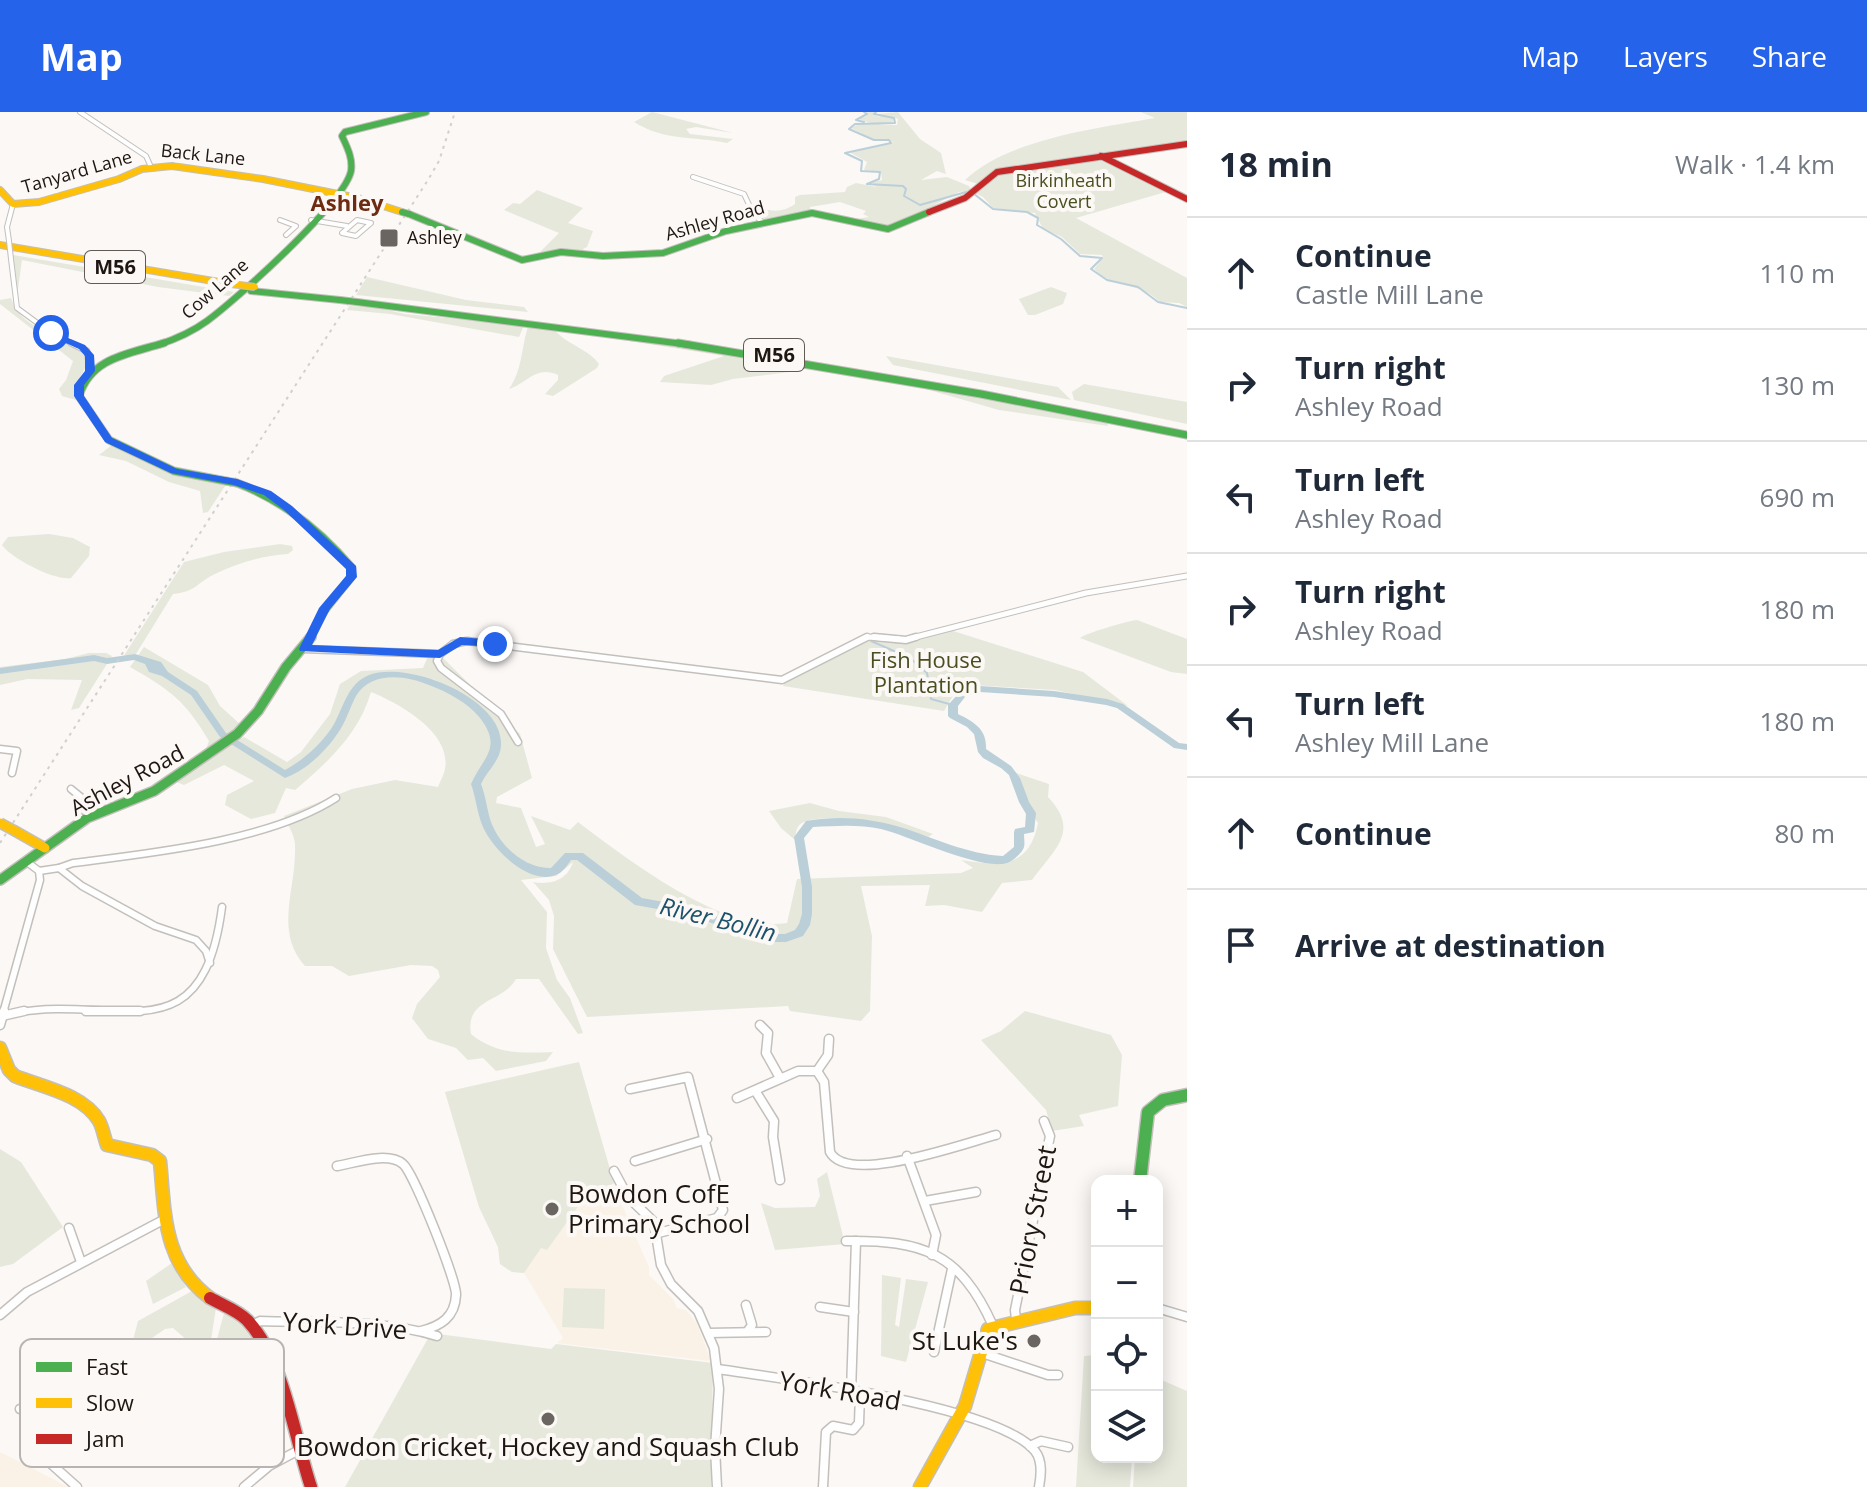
<!DOCTYPE html>
<html lang="en">
<head>
<meta charset="utf-8">
<style>
  :root { --surface:#fff; --page:#f2f2f3; --text:#1f2937; --muted:#747a83; --line:#e0e1e3; --accent:#2563eb }
  body { margin:0; font-family:"Open Sans",sans-serif; background:var(--page); color:var(--text) }
  .controls { position:absolute; right:24px; bottom:24px; display:grid; overflow:hidden; border-radius:16px; box-shadow:0 4px 20px #0003 }
  .controls button { width:72px; height:72px; display:grid; place-items:center; padding:0; border:0; border-bottom:2px solid var(--line); background:var(--surface); color:var(--text); font:40px sans-serif }
  .stop { position:absolute; width:24px; height:24px; margin:-18px; border:6px solid #2563eb; border-radius:50%; background:#fff }
  .stop.end { background:#2563eb; border-color:#fff; box-shadow:0 2px 8px #0008 }
  .list { margin:0; padding:0; list-style:none }
  h2 { display:flex; justify-content:space-between; align-items:center; height:104px; margin:0; padding:0 32px; font-size:34px }
  h2 small { font-size:26px; font-weight:400; color:var(--muted) }
  .list li { display:grid; grid-template-columns:52px 1fr auto; gap:24px; align-items:center; box-sizing:border-box; height:112px; padding:0 32px; border-top:2px solid var(--line) }
  .list b { display:block; font-size:30px; white-space:nowrap }
  .list p { margin:0; font-size:26px; white-space:nowrap; color:var(--muted) }
  .list em { font-size:26px; font-style:normal; color:var(--muted) }
  .icon { flex:none; width:44px; height:44px; fill:none; stroke:currentColor; stroke-width:2; stroke-linecap:round; stroke-linejoin:round }
  .map { position:relative; flex:none; width:1187px; height:1375px; overflow:hidden }
  header { display:flex; align-items:center; gap:48px; box-sizing:border-box; height:112px; padding:0 40px; background:var(--accent); color:#fff }
  header strong { font-size:38px }
  nav { display:flex; gap:44px; margin-inline-start:auto; font-size:28px }
  main { display:flex }
  aside { flex:1; background:var(--surface) }
  .map>svg:first-child { display:block }
  .education { fill:#faf2e6 }
  .green { fill:#e7e8dc }
  .lines { fill:none; stroke-linecap:round; stroke-linejoin:round }
  .stream { stroke:#bbcfd9; stroke-width:2 }
  .river { fill:#bbcfd9; fill-rule:evenodd }
  .street-far3-casing { stroke:#c3bfbb; stroke-width:6 }
  .street-far2-casing { stroke:#c3bfbb; stroke-width:7 }
  .street-far1-casing { stroke:#c3bfbb; stroke-width:9 }
  .street-casing { stroke:#c3bfbb; stroke-width:11 }
  .fast-far3-casing { stroke:#c3bfbb; stroke-width:8 }
  .fast-far2-casing { stroke:#c3bfbb; stroke-width:9 }
  .fast-far1-casing { stroke:#c3bfbb; stroke-width:12 }
  .fast-casing { stroke:#c3bfbb; stroke-width:15 }
  .slow-far2-casing { stroke:#c3bfbb; stroke-width:8 }
  .slow-far1-casing { stroke:#c3bfbb; stroke-width:12 }
  .slow-casing { stroke:#c3bfbb; stroke-width:15 }
  .jam-far1-casing { stroke:#c3bfbb; stroke-width:8 }
  .jam-casing { stroke:#c3bfbb; stroke-width:15 }
  .street-far3 { stroke:#fefefe; stroke-width:4 }
  .street-far2 { stroke:#fefefe; stroke-width:5 }
  .street-far1 { stroke:#fefefe; stroke-width:6 }
  .street { stroke:#fefefe; stroke-width:8 }
  .fast-far3 { stroke:#4caf50; stroke-width:6 }
  .fast-far2 { stroke:#4caf50; stroke-width:7 }
  .fast-far1 { stroke:#4caf50; stroke-width:9 }
  .fast { stroke:#4caf50; stroke-width:12 }
  .slow-far2 { stroke:#ffc107; stroke-width:6 }
  .slow-far1 { stroke:#ffc107; stroke-width:9 }
  .slow { stroke:#ffc107; stroke-width:12 }
  .jam-far1 { stroke:#c62828; stroke-width:6 }
  .jam { stroke:#c62828; stroke-width:12 }
  .rail { stroke:#d1d0cf; stroke-width:2; stroke-dasharray:3 5; stroke-linecap:butt }
  .street-bridge-casing { stroke:#c3bfbb; stroke-width:6; stroke-linecap:butt }
  .fast-bridge-far1-casing { stroke:#c3bfbb; stroke-width:8; stroke-linecap:butt }
  .fast-bridge-casing { stroke:#c3bfbb; stroke-width:9; stroke-linecap:butt }
  .slow-bridge-far1-casing { stroke:#c3bfbb; stroke-width:8; stroke-linecap:butt }
  .slow-bridge-casing { stroke:#c3bfbb; stroke-width:12; stroke-linecap:butt }
  .street-bridge { stroke:#fefefe; stroke-width:4 }
  .fast-bridge-far1 { stroke:#4caf50; stroke-width:6 }
  .fast-bridge { stroke:#4caf50; stroke-width:7 }
  .slow-bridge-far1 { stroke:#ffc107; stroke-width:6 }
  .slow-bridge { stroke:#ffc107; stroke-width:9 }
  .route { fill:#2563eb }
  .poi-dot { fill:#6b6561; stroke:#fcf8f5; stroke-width:3 }
  .labels { text-anchor:middle; stroke-width:8; stroke-linejoin:round; paint-order:stroke }
  .far-street-label { font-size:18px; fill:#1e1611; stroke:#fcf8f5 }
  .far-park-label { font-size:18px; fill:#484f20; stroke:#fcf8f5 }
  .far-poi-label { font-size:18px; fill:#1e1611; stroke:#fcf8f5; text-anchor:start }
  .shield { fill:#fcf8f5; stroke:#615a55; stroke-width:2 }
  .shield-label { font-size:20px; font-weight:bold; fill:#1e1611 }
  .far-quarter-label { font-size:22px; font-weight:bold; fill:#6d2c12; stroke:#fcf8f5 }
  .park-label { font-size:22px; fill:#484f20; stroke:#fcf8f5 }
  .street-label { font-size:22px; fill:#1e1611; stroke:#fcf8f5 }
  .water-label { font-size:24px; font-style:italic; fill:#1c526c; stroke:#fcf8f5 }
  .near-poi-label { font-size:26px; fill:#1e1611; stroke:#fcf8f5; text-anchor:start }
  .near-street-label { font-size:26px; fill:#1e1611; stroke:#fcf8f5 }
  .key { fill:#fcf8f5; stroke:#b9b4b1; stroke-width:2 }
  .key-label { font-size:22px; fill:#1e1611 }
</style>
</head>
<body>
<header>
<strong>Map</strong>
<nav><a>Map</a><a>Layers</a><a>Share</a></nav>
</header>
<main>
<div class="map">
<svg width="1187" height="1375" viewBox="0 0 1187 1375">
  <rect width="100%" height="100%" fill="#fbf8f6"/>
  <g class="education">
    <path d="M579 950 616 1079 649 1155V1163L673 1187 677 1196 686 1198 697 1211 711 1249 557 1231 563 1226 524 1161 512 1160 500 1152 498 1135 479 1095 445 980Z"/>
    <path d="M0 1340 24 1352 68 1375H0Z"/>
  </g>
  <g class="green">
    <path d="M652 0 733 21 696 15 686 17 690 22 733 27 727 31C693 24 664 29 634 10Z"/>
    <path d="M866 0H874L873 3 880 5 878 2 898 0 920 27 941 41 946 62 937 59 921 68 947 65 969 74 971 79 959 80 934 93 968 81 890 115 878 116 856 107 869 105 863 102 866 99 840 90 810 95 811 100C794 104 779 101 763 109L749 92C765 97 778 104 795 92V85L800 83 845 80 847 75 856 71 877 75 869 71 882 68 881 60 864 58 867 50 849 40 894 30 873 27 851 16C864 7 881 14 897 13L898 7 893 5V12H874L858 7 867 4Z"/>
    <path d="M1141 0H1187V30L996 58 978 72 965 68C1008 27 1098 16 1155 6Z"/>
    <path d="M1102 45 1169 79 1076 106 1187 166V195L1179 191 1160 190C1139 169 1113 177 1094 157L1103 146 1102 143 1080 142 1062 125 1043 117 1035 101 993 96 983 85 973 80 994 62Z"/>
    <path d="M537 78 583 96 568 111 593 119 587 135 583 137 585 140 538 142 559 121 504 98 513 91 520 92Z"/>
    <path d="M13 143 234 180 229 184 158 175 22 148 17 184Z"/>
    <path d="M367 165 466 188 524 195 528 200 356 183Z"/>
    <path d="M1051 175 1067 181 1063 192 1035 203H1028L1019 187Z"/>
    <path d="M11 186C22 221 64 220 86 243L87 253 75 274 79 289 62 284 59 277 66 268 73 249 0 192V188Z"/>
    <path d="M349 194 374 195 405 202 524 213 519 225 390 202 347 198Z"/>
    <path d="M529 211 813 253 814 256 788 252 790 260 733 267 711 273 660 270 664 264 724 244 554 217C565 232 589 237 599 252L597 256 553 284 545 282 558 268V263C536 253 528 271 509 277 523 257 521 235 529 211Z"/>
    <path d="M886 244 1058 275 1071 288 893 253Z"/>
    <path d="M909 270 1107 309 1108 314 999 298 908 272Z"/>
    <path d="M1084 272 1187 290V312L1074 288 1072 280Z"/>
    <path d="M112 333 168 360 227 371 208 400 203 401 200 379 169 370 126 349 99 343Z"/>
    <path d="M49 422 73 426 90 435 89 444 71 466C55 469 12 447 2 433L8 425Z"/>
    <path d="M280 432 292 434 293 438 288 442C261 444 237 451 213 463 194 473 197 479 173 482L136 542 123 545 184 450 224 440Z"/>
    <path d="M1137 508 1187 527V562L1171 560 1080 526C1086 521 1128 509 1137 508Z"/>
    <path d="M947 517 1083 560 1128 594 1055 578 971 573 954 582 944 599 783 574 785 568 869 526 900 530Z"/>
    <path d="M144 535 208 573 220 594 241 613 204 643 209 629C185 588 170 578 130 555Z"/>
    <path d="M89 541H106L112 544 79 596 71 598 82 568 27 567 0 573V555L65 547Z"/>
    <path d="M428 544 443 546 520 622 532 666 497 685 496 691 521 696 536 735 545 732 531 704 570 718 578 710C627 747 724 822 787 811L797 767 961 761 973 756 961 748C999 754 1029 757 1038 711L1025 692V682L1016 661 1049 672 1048 685C1081 720 1054 737 1032 768L1002 771 982 800 944 793 925 794 930 773 861 774 872 824 870 899 861 909 790 899 788 894 587 905 553 837 554 804 549 788 533 770C550 773 567 769 573 750L556 764 521 768 547 800 546 836 557 868 570 886 583 921 578 922 539 867H516C503 891 465 886 471 922 497 943 521 941 553 940L546 949 496 959 483 946 468 948 456 936 428 927 412 906 417 892 440 865 438 858 432 854 411 853 349 864 332 854H305C273 818 297 776 295 733 295 724 288 713 284 704L352 677 395 668 438 675C440 669 444 663 445 657 452 620 398 591 371 580 359 622 327 651 295 678L286 676 275 701 251 707 225 693 227 683 254 669 224 653 184 673 174 669 244 625 287 650 301 640 330 602 340 572 361 559 423 556Z"/>
    <path d="M810 691 839 699 886 705 933 722 928 725C899 716 832 697 802 711 796 714 796 721 795 728L781 716 769 699Z"/>
    <path d="M1025 899 1111 923 1122 943 1118 994 1079 1003 1084 1014 1052 1019 1046 998 981 928 1001 919Z"/>
    <path d="M579 950 614 1071 607 1075 602 1086 580 1092 547 1138 541 1136 524 1161 512 1160 500 1152 498 1135 479 1095 445 980Z"/>
    <path d="M0 1037 21 1050 63 1115 13 1152 0 1155Z"/>
    <path d="M827 1060 845 1132 775 1138 761 1091 775 1096 815 1095 820 1084 817 1067Z"/>
    <path d="M172 1151 186 1175 153 1192 146 1169Z"/>
    <path d="M882 1163 901 1166 895 1213 899 1215 906 1167 928 1170 906 1250 881 1244Z"/>
    <path d="M564 1176 605 1177 604 1217 562 1215Z"/>
    <path d="M192 1179 216 1196 211 1228 207 1234 195 1235 173 1216 165 1217 139 1235 132 1232 138 1209Z"/>
    <path d="M224 1201 246 1213 255 1228 224 1259 215 1263 211 1258 217 1251 215 1235Z"/>
    <path d="M431 1221 551 1237 556 1232 713 1251 711 1375H345Z"/>
    <path d="M1097 1243V1345H1132L1130 1375H1076L1084 1244Z"/>
    <path d="M1157 1266 1187 1279V1375H1133L1135 1345H1157Z"/>
  </g>
  <g class="lines">
    <g class="stream">
      <path d="M864 0 867 2 856 8 864 10"/>
      <path d="M876 0 874 2 894 6 895 11 855 12 849 17 874 28H889L891 31 845 41 862 49 861 59 880 60 879 67 867 72 903 74 906 77 904 84 920 93 966 80"/>
      <path d="M973 81 993 97 1027 100 1038 106 1037 113 1061 127 1080 144 1102 146 1091 157 1107 168 1138 175 1158 190 1187 196"/>
      <path d="M871 529 910 546 927 561 931 587 953 593"/>
    </g>
    <path class="river" d="M135 542 161 550 168 560 197 579 226 621 285 658C303 648 319 634 331 617 343 599 346 572 369 563 407 548 505 586 501 634 500 649 487 659 481 672 486 685 487 698 491 710 500 734 525 757 551 756L565 741H583L642 786 686 794 768 822H785L795 818 799 812 802 802V775L794 725 806 709C837 703 871 706 900 715 935 726 966 742 1003 744L1014 735V720L1015 717 1025 715 1026 702 1019 690 1009 663 1001 656 983 646 978 640 974 622 967 615 950 606 948 604V593L959 581 980 574 1054 579 1107 587 1123 592 1179 631 1187 632V638L1174 636 1117 596 1106 593 1054 585 980 580 965 585 958 594V602C974 610 987 617 986 637L1011 654 1020 666 1029 690 1036 701 1034 720 1024 722C1024 727 1025 731 1024 735 1023 740 1012 750 1007 751 981 759 910 724 881 717 859 712 835 714 813 715L804 726 812 775V802L810 813 803 824 786 830H768L685 802 635 793 577 748H571C568 752 564 759 558 762 531 776 493 738 483 715 477 701 476 686 471 672 483 645 503 636 480 606 467 590 447 580 429 573 405 563 371 559 356 584 350 595 347 607 340 618 327 638 307 658 285 666L220 625 191 583 162 564 149 560 145 552 134 548 107 552 94 549 0 562V556L94 543 107 546Z"/>
    <g class="street-far3-casing">
      <g id="street-far3">
        <path d="M80 0 146 44 151 55"/>
        <path d="M693 65 744 82 753 101 762 110"/>
        <path d="M366 95 381 96"/>
        <path d="M280 108 296 114 286 123"/>
        <path d="M311 108 347 114"/>
        <path d="M357 108 371 111 356 124 342 121Z"/>
        <path d="M9 129 7 115 13 92"/>
        <path d="M11 147 17 196 51 221 75 233"/>
      </g>
    </g>
    <g class="street-far2-casing">
      <g id="street-far2">
        <path d="M71 231 87 239 90 259"/>
        <path d="M863 527 868 525 899 527"/>
        <path d="M908 527 1086 481 1187 464"/>
      </g>
    </g>
    <g class="street-far1-casing">
      <g id="street-far1">
        <path d="M874 525 906 528 916 525"/>
        <path d="M304 537 440 542"/>
        <path d="M440 542 453 532 467 529 782 568 867 525"/>
        <path d="M440 542 437 549 441 556 501 602 518 630"/>
        <path d="M0 637 17 639 12 661"/>
        <path d="M71 677 82 686 78 702 82 710"/>
        <path d="M59 756 73 751C152 741 269 729 336 686"/>
        <path d="M39 759 59 756 82 774 155 814 196 828 206 839 210 851"/>
        <path d="M3 901 40 768 39 759 27 750"/>
        <path d="M14 901C116 881 202 949 222 795"/>
      </g>
    </g>
    <g class="street-casing">
      <g id="street">
        <path d="M86 899H140"/>
        <path d="M2 904 24 899"/>
        <path d="M0 913 4 899"/>
        <path d="M760 913 768 921 766 941 780 966"/>
        <path d="M817 959 828 943 829 927"/>
        <path d="M630 977 688 965 723 1098 717 1106 658 1121"/>
        <path d="M756 980 774 1009 773 1025 780 1068"/>
        <path d="M737 986 798 959H817L824 970 830 1040C848 1074 965 1031 996 1023"/>
        <path d="M907 1044 936 1123 932 1143"/>
        <path d="M635 1049 707 1027"/>
        <path d="M337 1054C355 1051 388 1039 403 1052 414 1061 457 1170 456 1183 455 1205 441 1214 421 1219"/>
        <path d="M614 1059 628 1085 654 1110 661 1153 671 1172 698 1199 714 1236 719 1277 715 1336 717 1375"/>
        <path d="M925 1089 976 1080"/>
        <path d="M69 1116 81 1150"/>
        <path d="M846 1129C922 1128 960 1140 993 1214"/>
        <path d="M746 1193 752 1213 747 1220"/>
        <path d="M820 1195 854 1200"/>
        <path d="M1157 1196 1187 1205"/>
        <path d="M0 1203 27 1180 165 1107"/>
        <path d="M1016 1208 1015 1198 1050 1024 1044 1009"/>
        <path d="M253 1213 260 1209C317 1211 382 1207 437 1224"/>
        <path d="M708 1221 766 1220"/>
        <path d="M934 1240 952 1157"/>
        <path d="M982 1241 1048 1263H1058"/>
        <path d="M718 1257C782 1267 997 1293 1035 1339 1043 1349 1041 1364 1039 1375"/>
        <path d="M851 1280 856 1129"/>
        <path d="M27 1295 49 1350 77 1375"/>
        <path d="M20 1297 35 1292"/>
        <path d="M1030 1334 1041 1329 1068 1335"/>
        <path d="M244 1375 269 1354 297 1339"/>
        <path d="M823 1375 826 1320 833 1314 853 1318 859 1311 860 1282"/>
      </g>
    </g>
    <g class="fast-far3-casing">
      <g id="fast-far3">
        <path d="M409 102 522 148 561 140 603 144 663 141 726 119 812 101 888 117 929 100"/>
        <path d="M251 179 340 188"/>
        <path d="M357 190 691 233"/>
        <path d="M158 233C176 227 192 220 207 209 236 188 345 90 351 59 353 46 347 35 342 24L345 20 426 0"/>
      </g>
    </g>
    <g class="fast-far2-casing">
      <g id="fast-far2">
        <path d="M164 231C129 242 91 245 79 284L109 328 174 359 226 369"/>
        <path d="M678 231 981 282 1187 323"/>
        <path d="M237 371C284 389 320 418 352 456L351 465 321 503 310 527"/>
      </g>
    </g>
    <g class="fast-far1-casing">
      <path id="fast-far1" d="M0 768 87 706 154 679 237 622 258 599 286 555 311 525"/>
    </g>
    <g class="fast-casing">
      <path id="fast" d="M1140 1069 1148 1000 1163 988 1187 983"/>
    </g>
    <g class="slow-far2-casing">
      <g id="slow-far2">
        <path d="M0 78 13 92 39 90 119 67 142 57 172 54 263 67 358 86 402 100"/>
        <path d="M0 133 231 172"/>
      </g>
    </g>
    <g class="slow-far1-casing">
      <path id="slow-far1" d="M15 719 45 736"/>
    </g>
    <g class="slow-casing">
      <g id="slow">
        <path d="M0 936 9 958 15 964C42 975 83 982 99 1009 103 1016 104 1025 107 1033L152 1043 160 1049C165 1102 163 1151 210 1186"/>
        <path d="M920 1375 965 1294 988 1217 1075 1196H1097"/>
      </g>
    </g>
    <g class="jam-far1-casing">
      <g id="jam-far1">
        <path d="M1101 44 1187 87"/>
        <path d="M929 100 965 86 997 60 1187 32"/>
      </g>
    </g>
    <g class="jam-casing">
      <path id="jam" d="M210 1186C222 1193 237 1198 247 1208 284 1247 294 1324 311 1375"/>
    </g>
    <use href="#street-far3" class="street-far3"/>
    <use href="#street-far2" class="street-far2"/>
    <use href="#street-far1" class="street-far1"/>
    <use href="#street" class="street"/>
    <use href="#fast-far3" class="fast-far3"/>
    <use href="#fast-far2" class="fast-far2"/>
    <use href="#fast-far1" class="fast-far1"/>
    <use href="#fast" class="fast"/>
    <use href="#slow-far2" class="slow-far2"/>
    <use href="#slow-far1" class="slow-far1"/>
    <use href="#slow" class="slow"/>
    <use href="#jam-far1" class="jam-far1"/>
    <use href="#jam" class="jam"/>
    <path class="rail" d="M0 731 428 68 439 49 455 0"/>
    <g class="street-bridge-casing">
      <path id="street-bridge" d="M9 129 11 147"/>
    </g>
    <g class="fast-bridge-far1-casing">
      <g id="fast-bridge-far1">
        <path d="M402 100 409 102"/>
        <path d="M340 188 357 190"/>
      </g>
    </g>
    <g class="fast-bridge-casing">
      <path id="fast-bridge" d="M226 369 237 371"/>
    </g>
    <g class="slow-bridge-far1-casing">
      <path id="slow-bridge-far1" d="M231 172 255 175"/>
    </g>
    <g class="slow-bridge-casing">
      <path id="slow-bridge" d="M0 711 15 719"/>
    </g>
    <use href="#street-bridge" class="street-bridge"/>
    <use href="#fast-bridge-far1" class="fast-bridge-far1"/>
    <use href="#fast-bridge" class="fast-bridge"/>
    <use href="#slow-bridge-far1" class="slow-bridge-far1"/>
    <use href="#slow-bridge" class="slow-bridge"/>
  </g>
  <path class="route" d="M51 219 85 233 94 243 95 259 84 273V284L112 326 177 357 237 367 271 379 292 394 356 454 357 465 330 497 312 533 438 538 460 525 495 528 501 532 500 535 462 533 440 546 300 539 299 537 319 496 346 464V457L284 398 264 383 234 373 171 361 105 330 74 284V273L85 259V244L79 237 48 223Z"/>
  <g class="poi-dot">
    <rect x="379" y="116" width="20" height="20" rx="4"/>
    <circle cx="552" cy="1097" r="8"/>
    <circle cx="1034" cy="1229" r="8"/>
    <circle cx="548" cy="1307" r="8"/>
  </g>
  <g class="labels">
    <g class="far-street-label">
      <text transform="translate(203 43) rotate(6)" y="6">Back Lane</text>
      <text transform="translate(77 60) rotate(-16)" y="6">Tanyard Lane</text>
      <text transform="translate(715 109) rotate(-16)" y="6">Ashley Road</text>
      <text transform="translate(215 177) rotate(-41)" y="6">Cow Lane</text>
    </g>
    <g class="far-park-label">
      <text x="1064" y="75">Birkinheath<tspan x="1064" dy="21">Covert</tspan></text>
    </g>
    <g class="far-poi-label">
      <text x="407" y="132">Ashley</text>
    </g>
    <g class="shield">
      <rect x="85" y="139" width="60" height="32" rx="6"/>
      <rect x="744" y="227" width="60" height="32" rx="6"/>
    </g>
    <g class="shield-label">
      <text x="115" y="162">M56</text>
      <text x="774" y="250">M56</text>
    </g>
    <g class="far-quarter-label">
      <text x="347" y="99">Ashley</text>
    </g>
    <g class="park-label">
      <text x="926" y="556">Fish House<tspan x="926" dy="25">Plantation</tspan></text>
    </g>
    <g class="street-label">
      <text transform="translate(127 668) rotate(-28)" y="8">Ashley Road</text>
    </g>
    <g class="water-label">
      <text transform="translate(718 808) rotate(14)" y="8">River Bollin</text>
    </g>
    <g class="near-poi-label">
      <text x="568" y="1091">Bowdon CofE<tspan x="568" dy="30">Primary School</tspan></text>
      <text x="1018" y="1238" text-anchor="end">St Luke's</text>
      <text x="548" y="1344" text-anchor="middle">Bowdon Cricket, Hockey and Squash Club</text>
    </g>
    <g class="near-street-label">
      <text transform="translate(1033 1108) rotate(-79)" y="9">Priory Street</text>
      <text transform="translate(345 1214) rotate(4)" y="9">York Drive</text>
      <text transform="translate(840 1279) rotate(10)" y="9">York Road</text>
    </g>
  </g>
  <rect x="20" y="1227" width="264" height="128" rx="12" class="key"/>
  <rect x="36" y="1250" width="36" height="10" fill="#4caf50"/>
  <rect x="36" y="1286" width="36" height="10" fill="#ffc107"/>
  <rect x="36" y="1322" width="36" height="10" fill="#c62828"/>
  <g class="key-label">
    <text x="86" y="1263">Fast</text>
    <text x="86" y="1299">Slow</text>
    <text x="86" y="1335">Jam</text>
  </g>
</svg>
<div class="controls">
<button>+</button>
<button>−</button>
<button><svg class="icon" aria-label="locate" viewBox="0 0 24 24"><circle cx="12" cy="12" r="6"/><path d="M12 2v4M12 18v4M2 12h4M18 12h4"/></svg></button>
<button><svg class="icon" aria-label="layers" viewBox="0 0 24 24"><path d="M12 4l9 5-9 5-9-5zM3 14l9 5 9-5"/></svg></button>
</div>
<div class="stop" style="left:51px;top:221px"></div>
<div class="stop end" style="left:495px;top:532px"></div>
</div>
<aside>
<h2>18 min<small>Walk · 1.4 km</small></h2>
<ul class="list">
<li><svg class="icon" aria-label="ahead" viewBox="0 0 24 24"><path d="M12 20V5M6 11l6-6 6 6"/></svg><div><b>Continue</b><p>Castle Mill Lane</p></div><em>110 m</em></li>
<li><svg class="icon" aria-label="right" viewBox="0 0 24 24"><path d="M7 20v-9h11M14 6l5 5-5 5"/></svg><div><b>Turn right</b><p>Ashley Road</p></div><em>130 m</em></li>
<li><svg class="icon" aria-label="left" viewBox="0 0 24 24"><path d="M17 20v-9H6M10 6l-5 5 5 5"/></svg><div><b>Turn left</b><p>Ashley Road</p></div><em>690 m</em></li>
<li><svg class="icon" aria-label="right" viewBox="0 0 24 24"><path d="M7 20v-9h11M14 6l5 5-5 5"/></svg><div><b>Turn right</b><p>Ashley Road</p></div><em>180 m</em></li>
<li><svg class="icon" aria-label="left" viewBox="0 0 24 24"><path d="M17 20v-9H6M10 6l-5 5 5 5"/></svg><div><b>Turn left</b><p>Ashley Mill Lane</p></div><em>180 m</em></li>
<li><svg class="icon" aria-label="ahead" viewBox="0 0 24 24"><path d="M12 20V5M6 11l6-6 6 6"/></svg><div><b>Continue</b></div><em>80 m</em></li>
<li><svg class="icon" aria-label="arrive" viewBox="0 0 24 24"><path d="M6 21V4h12l-3 4 3 4H6"/></svg><div><b>Arrive at destination</b></div></li>
</ul>
</aside>
</main>
</body>
</html>
